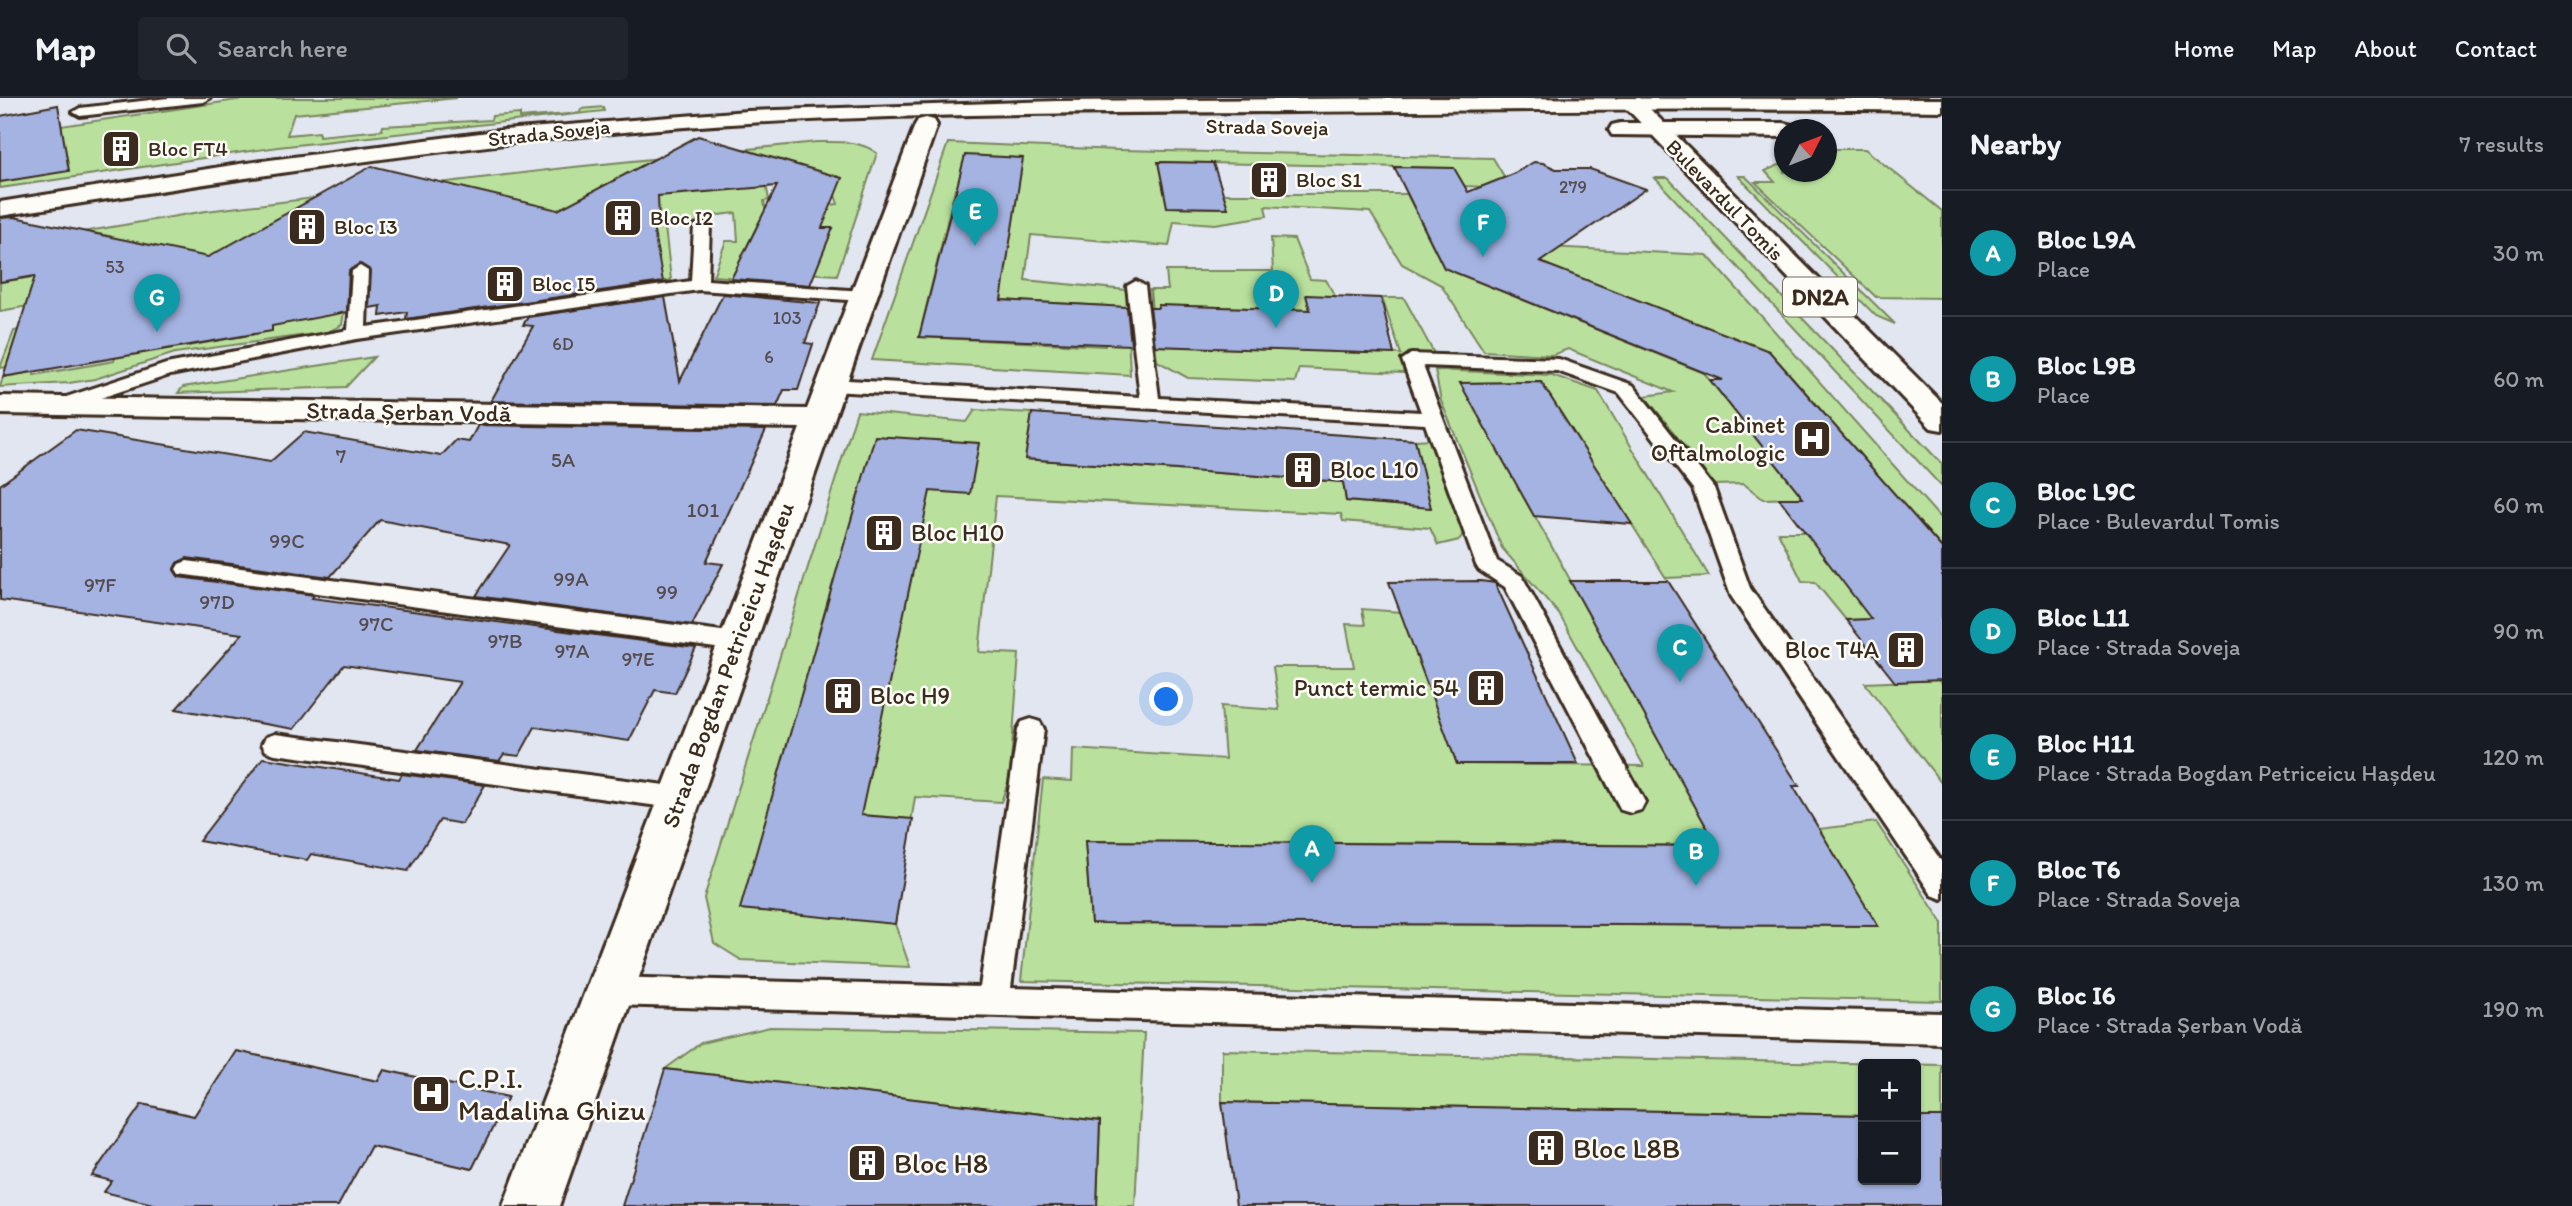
<!DOCTYPE html>
<html lang="en">
<head>
<meta charset="utf-8">
<style>
  :root { --surface:#171b24; --page:#20242c; --text:#f1f3f6; --muted:#9ea1a6; --line:#363941; --accent:#9f9995 }
  body { margin:0; font-family:Itim,sans-serif; background:var(--page); color:var(--text) }
  .controls { position:absolute; right:21px; bottom:21px; display:grid; overflow:hidden; border-radius:7px; box-shadow:0 2px 5px #0004 }
  .controls button { width:63px; height:63px; display:grid; place-items:center; padding:0; border:0; border-bottom:2px solid var(--line); background:var(--surface); color:var(--text); font:35px sans-serif }
  .compass { position:absolute; left:1774px; top:21px; width:63px; height:63px; border-radius:50%; background:var(--surface); box-shadow:0 2px 5px #0004; rotate:48deg }
  .you { position:absolute; left:1167px; top:602px; width:24px; height:24px; margin:-18px; border:5px solid #fff; border-radius:50%; background:#1a73e8; box-shadow:0 0 0 10px #1a73e833 }
  .badge { display:grid; place-items:center; width:46px; height:46px; border-radius:50%; background:var(--accent); color:#fff; font-size:23px; font-weight:700 }
  .pin { position:absolute; translate:-50% -58px; filter:drop-shadow(0 2px 4px #0008) }
  .pin::after { content:''; position:absolute; top:37px; width:24px; height:21px; background:inherit; clip-path:polygon(0 0,100% 0,50% 100%) }
  .list { margin:0; padding:0; list-style:none }
  h2 { display:flex; justify-content:space-between; align-items:center; height:91px; margin:0; padding:0 28px; font-size:30px }
  h2 small { font-size:23px; font-weight:400; color:var(--muted) }
  .list li { display:grid; grid-template-columns:46px 1fr auto; gap:21px; align-items:center; box-sizing:border-box; height:126px; padding:0 28px; border-top:2px solid var(--line) }
  .list b { display:block; font-size:26px; white-space:nowrap }
  .list p { margin:0; font-size:23px; white-space:nowrap; color:var(--muted) }
  .list em { font-size:23px; font-style:normal; color:var(--muted) }
  .icon { flex:none; width:38px; height:38px; fill:none; stroke:currentColor; stroke-width:2; stroke-linecap:round; stroke-linejoin:round }
  .map { position:relative; flex:none; width:1942px; height:1108px; overflow:hidden }
  header { display:flex; align-items:center; gap:42px; box-sizing:border-box; height:98px; padding:0 35px; background:var(--surface); border-bottom:2px solid var(--line) }
  header strong { font-size:33px }
  nav { display:flex; gap:38px; margin-inline-start:auto; font-size:24px }
  .search { width:490px; height:63px; background:var(--page); display:flex; align-items:center; gap:18px; box-sizing:border-box; padding:0 24px; border-radius:7px; color:var(--muted); font-size:26px }
  main { display:flex }
  aside { flex:1; background:var(--surface) }
  .map>svg:first-child { display:block }
  .green { fill:#b9e19d; stroke:#7a865e; stroke-width:2; fill-rule:evenodd }
  .building { fill:#a4b3e2; stroke:#3b2a1e; stroke-width:2 }
  .lines { fill:none; stroke-linecap:round; stroke-linejoin:round }
  .lane-casing { stroke:#3b2a1e; stroke-width:6 }
  .street-casing { stroke:#3b2a1e; stroke-width:6 }
  .secondary-casing { stroke:#3b2a1e; stroke-width:6 }
  .primary-casing { stroke:#3b2a1e; stroke-width:6 }
  .lane { fill:#fdfcf7; fill-rule:evenodd }
  .street { fill:#fdfcf7; fill-rule:evenodd }
  .secondary { fill:#fdfcf7; fill-rule:evenodd }
  .primary { fill:#fdfcf7; fill-rule:evenodd }
  .labels { text-anchor:middle; stroke-width:5; stroke-linejoin:round; paint-order:stroke }
  .far-number-label { font-size:18px; fill:#554c4f }
  .far-street-label { font-size:21px; fill:#3b2a1e; stroke:#fdfcf7 }
  .far-poi-label { font-size:21px; fill:#3b2a1e; stroke:#fdfcf7; text-anchor:start }
  .number-label { font-size:21px; fill:#554c4f }
  .shield { fill:#fdfcf7; stroke:#75695f; stroke-width:2 }
  .shield-label { font-size:23px; font-weight:bold; fill:#3b2a1e }
  .street-label { font-size:24px; fill:#3b2a1e; stroke:#fdfcf7 }
  .poi-label { font-size:24px; fill:#3b2a1e; stroke:#fdfcf7; text-anchor:end }
  .near-poi-label { font-size:28px; fill:#3b2a1e; stroke:#fdfcf7; text-anchor:start }
</style>
</head>
<body>
<header>
<strong>Map</strong>
<div class="search"><svg class="icon" aria-label="search" viewBox="0 0 24 24"><circle cx="10" cy="10" r="6"/><path d="M15 15l6 6"/></svg>Search here</div>
<nav><a>Home</a><a>Map</a><a>About</a><a>Contact</a></nav>
</header>
<main>
<div class="map">
<svg width="1942" height="1108" viewBox="0 0 1942 1108">
  <rect width="100%" height="100%" fill="#e2e6f1"/>
  <filter id="ink" filterUnits="userSpaceOnUse"><feTurbulence type="fractalNoise" baseFrequency=".0143" numOctaves="2"/><feDisplacementMap in="SourceGraphic" scale="14" xChannelSelector="R" yChannelSelector="G"/><feConvolveMatrix kernelMatrix="1 2 1 2 8 2 1 2 1" color-interpolation-filters="sRGB"/></filter>
  <g filter="url(#ink)">
    <g class="green">
      <path d="M250 0H457L294 16 287 37 319 34V38L382 32 383 28 491 22 492 18 520 16V20L580 15 581 11 603 9 604 13 278 49 0 90V37Z"/>
      <path d="M817 44C840 44 858 42 877 55L837 177 805 175 832 130H822L784 111 838 106 835 97 782 62 769 59 634 72 626 76 587 128 658 122V110L651 95 766 85 769 102 764 103 768 126H758L741 160V180L713 178 726 143H738L736 115 700 119V125L665 129 671 182 482 212 483 206 404 170 327 159 344 213 342 227 328 234 175 255 95 281 69 285 0 289 3 279 34 274V277L114 263 116 256 188 248 271 233 272 228 0 270 14 233 28 230 34 207 0 213V184L33 179 34 175 109 138 94 135 0 148 206 113 564 70Z"/>
      <path d="M948 45 1119 52 1493 60 1511 90 1464 88 1453 70 1158 64 1168 109 1227 110 1223 96H1407L1444 170 1704 275 1803 400 1763 401 1744 386 1715 387 1645 298 1673 294 1568 251 1552 257 1484 253 1441 187 1402 166 1370 114 1265 108 1267 118 1215 126 1174 123 1169 148 1031 137 1025 182 1126 192 1130 277 872 262ZM955 91 1017 95 1001 202 1106 208 1105 248 919 239Z"/>
      <path d="M1781 50H1784V74H1826L1827 51H1865L1942 113V200L1876 199 1755 84H1775L1765 73 1784 65Z"/>
      <path d="M1738 78H1745L1895 226 1876 218Z"/>
      <path d="M1655 80H1668L1942 366V389Z"/>
      <path d="M1271 140 1294 141 1310 181 1326 182 1335 198 1310 212 1158 207 1162 248 1401 256 1382 200H1404L1435 257 1408 255 1403 275 1299 270 1295 284 1188 280 1157 263 1150 192H1168L1166 173H1273Z"/>
      <path d="M1528 148 1707 157 1942 422V450L1769 253 1500 149Z"/>
      <path d="M374 259 346 289 178 295 183 289Z"/>
      <path d="M1435 272 1552 277 1598 293 1709 478 1666 480 1541 284 1461 285 1685 689 1759 748 1085 743 1091 825 1877 828 1819 731 1876 724 1942 824V903L1021 883 1043 681 1072 683 1073 651 1225 661 1221 608 1279 612 1273 569H1354L1346 526 1365 527 1362 511 1401 514 1457 666 1644 668 1559 516 1502 450 1441 303Z"/>
      <path d="M975 312 1032 315 1026 361 1343 384 1346 403 1430 410 1415 342 1433 341 1466 431 1459 442 1438 447 1430 430 1343 423 1341 416 996 398 979 554 1019 556 1010 678 1001 704 915 699 895 826 910 869 741 862 714 845 704 800 857 313 967 324Z"/>
      <path d="M1778 434H1805L1942 520 1846 522 1815 484 1802 483Z"/>
      <path d="M1938 582 1942 587V686L1865 585Z"/>
      <path d="M770 929 1144 935 1135 1108H1097L1100 1023 665 971 701 945Z"/>
      <path d="M1222 952 1942 967V1019H1916V966H1863V1017L1222 1004Z"/>
    </g>
    <g class="building">
      <path d="M58 7 69 73 0 84V18Z"/>
      <path d="M698 38 842 80 822 130H833L810 187 731 181 777 88 658 98 659 122 652 123 663 184 406 221 407 214 380 218 381 208 369 210 371 173 359 166 349 173 347 214 272 228V233L3 279 35 178 0 184V120L14 119 208 159 372 68 558 112Z"/>
      <path d="M965 57 1023 60 1001 202 1127 209 1131 247 919 239Z"/>
      <path d="M1158 64 1213 65 1228 110 1167 109Z"/>
      <path d="M1534 64 1543 65 1556 71H1590L1646 91 1540 164 1769 253 1942 450V582L1895 584 1846 522 1871 521 1779 400H1803L1710 282H1723L1444 170 1394 69 1454 70 1468 94 1511 77Z"/>
      <path d="M723 196 820 205 805 245 813 246 798 292H784L777 308 491 303 533 228 523 227 528 219 665 199 680 283Z"/>
      <path d="M1306 197 1381 200 1394 256 1155 248 1150 210H1158V207L1310 212Z"/>
      <path d="M1541 284 1632 426 1534 418 1460 285Z"/>
      <path d="M1032 315 1415 342 1431 410 1346 403 1343 384 1025 361Z"/>
      <path d="M478 327 766 332 706 464 723 466 692 527 476 498 510 447 380 422 330 479 187 460 177 465 174 472 179 479 314 497 312 500 696 550 675 595 655 592 629 643 535 629 519 658 504 656 499 663 417 652 460 584 344 567 294 631 176 611 242 536 0 502V387L76 332 270 364 304 334 441 358 456 342 469 344Z"/>
      <path d="M875 338 979 345 970 396 930 393 861 717 913 721 895 826 740 811Z"/>
      <path d="M1481 483 1495 485 1578 666H1457L1389 484Z"/>
      <path d="M1570 483H1668L1799 688H1793L1878 828 1091 825 1085 743 1717 748Z"/>
      <path d="M263 660 399 681 402 676 485 687 462 726 440 722 408 773 311 756 307 762 199 743Z"/>
      <path d="M236 953 378 983 384 972 508 999 472 1071 371 1048 338 1108H161L104 1094 112 1083 92 1078 142 1006 194 1018Z"/>
      <path d="M665 971 1100 1023 1097 1108H622Z"/>
      <path d="M1222 1004 1863 1017V1082H1916V1019H1942V1108H1236Z"/>
    </g>
    <g class="lines">
      <g class="lane-casing">
        <g id="lane">
          <path d="M168 0H210L203 4 80 18 73 14 80 10Z"/>
          <path d="M702 123 710 128 708 182 863 193 872 198 863 203 699 192 357 241 170 277 58 314 48 308 51 304 166 266 348 232 352 173 360 168 368 173 366 229 691 183 694 128Z"/>
          <path d="M1136 183 1145 188 1159 300 1421 314 1402 262 1411 256 1559 261 1633 287 1714 390 1750 490 1942 764V801L1932 797 1731 498 1693 391 1619 295 1557 273 1423 268 1497 463 1522 478 1645 704 1641 712 1631 715 1621 712 1505 489 1479 472 1476 467 1425 326 831 293 821 287 831 281 1140 299 1127 188Z"/>
          <path d="M187 463 737 535 746 538 749 544 746 550 737 553 179 476 176 471 179 466Z"/>
          <path d="M1031 621 1040 624 1044 631 1011 890 1942 915V945L610 907 599 903 594 893 599 883 610 879 980 889 1018 631 1022 624Z"/>
          <path d="M275 636 680 689 690 692 694 700 690 708 680 711 275 656 266 653 262 646 266 639Z"/>
        </g>
      </g>
      <g class="street-casing">
        <path id="street" d="M926 20 934 22 937 27 559 1108H503L800 330 0 316V298L807 311 915 27 918 22Z"/>
      </g>
      <g class="secondary-casing">
        <g id="secondary">
          <path d="M1414 0 1942 1V13C1727 10 1511 12 1296 14 1113 15 930 15 748 25 497 39 248 79 0 118V104L239 66 504 32 747 13 1058 3Z"/>
          <path d="M1620 25H1784L1792 27 1795 32H1784V39L1612 37 1609 32 1612 27Z"/>
        </g>
      </g>
      <g class="primary-casing">
        <path id="primary" d="M1617 0H1639L1942 305V332L1931 330Z"/>
      </g>
      <use href="#lane" class="lane"/>
      <use href="#street" class="street"/>
      <use href="#secondary" class="secondary"/>
      <use href="#primary" class="primary"/>
    </g>
  </g>
  <defs>
    <g id="building-square" transform="scale(2.0125)"><rect x="-9" y="-9" width="18" height="18" rx="4" fill="#3b2a1e" stroke="#fdfcf7"/><path d="M-4-6H4V6H1V3H-1V6H-4ZM-2.5-4.3h1.7v1.8h-1.7ZM.8-4.3h1.7v1.8H.8ZM-2.5-1h1.7V.8h-1.7ZM.8-1h1.7V.8H.8Z" fill="#fff"/></g>
    <g id="hospital-square" transform="scale(2.0125)"><rect x="-9" y="-9" width="18" height="18" rx="4" fill="#3b2a1e" stroke="#fdfcf7"/><path d="M-5-5h3v3.5h4V-5h3V5h-3V1.5h-4V5h-3Z" fill="#fff"/></g>
  </defs>
  <g fill-rule="evenodd">
    <use href="#building-square" x="121" y="51"/>
    <use href="#building-square" x="1269" y="82"/>
    <use href="#building-square" x="623" y="120"/>
    <use href="#building-square" x="307" y="129"/>
    <use href="#building-square" x="505" y="186"/>
    <use href="#hospital-square" x="1812" y="341"/>
    <use href="#building-square" x="1303" y="372"/>
    <use href="#building-square" x="884" y="435"/>
    <use href="#building-square" x="1906" y="552"/>
    <use href="#building-square" x="1486" y="590"/>
    <use href="#building-square" x="843" y="598"/>
    <use href="#hospital-square" x="431" y="996"/>
    <use href="#building-square" x="1546" y="1050"/>
    <use href="#building-square" x="867" y="1065"/>
  </g>
  <g class="labels">
    <g class="far-number-label">
      <text x="1573" y="95">279</text>
      <text x="115" y="175">53</text>
      <text x="787" y="226">103</text>
      <text x="563" y="252">6D</text>
      <text x="769" y="265">6</text>
    </g>
    <g class="far-street-label">
      <text transform="translate(1267 29) rotate(1)" y="7">Strada Soveja</text>
      <text transform="translate(549 35) rotate(-6)" y="7">Strada Soveja</text>
      <text transform="translate(1725 102) rotate(46)" y="7">Bulevardul Tomis</text>
    </g>
    <g class="far-poi-label">
      <text x="148" y="58">Bloc FT4</text>
      <text x="1296" y="89">Bloc S1</text>
      <text x="650" y="127">Bloc I2</text>
      <text x="334" y="136">Bloc I3</text>
      <text x="532" y="193">Bloc I5</text>
    </g>
    <g class="number-label">
      <text x="341" y="365">7</text>
      <text x="563" y="369">5A</text>
      <text x="703" y="419">101</text>
      <text x="287" y="450">99C</text>
      <text x="571" y="488">99A</text>
      <text x="100" y="494">97F</text>
      <text x="667" y="501">99</text>
      <text x="217" y="511">97D</text>
      <text x="376" y="533">97C</text>
      <text x="505" y="550">97B</text>
      <text x="572" y="560">97A</text>
      <text x="638" y="568">97E</text>
    </g>
    <rect class="shield" x="1783" y="179.5" width="74" height="39" rx="5"/>
    <g class="shield-label">
      <text x="1820" y="207">DN2A</text>
    </g>
    <g class="street-label">
      <text transform="translate(409 314) rotate(1)" y="8">Strada Șerban Vodă</text>
      <text transform="translate(728 567) rotate(-70)" y="8">Strada Bogdan Petriceicu Hașdeu</text>
    </g>
    <g class="poi-label">
      <text x="1785" y="335">Cabinet<tspan x="1785" dy="28">Oftalmologic</tspan></text>
      <text x="1330" y="380" text-anchor="start">Bloc L10</text>
      <text x="911" y="443" text-anchor="start">Bloc H10</text>
      <text x="1879" y="560">Bloc T4A</text>
      <text x="1459" y="598">Punct termic 54</text>
      <text x="870" y="606" text-anchor="start">Bloc H9</text>
    </g>
    <g class="near-poi-label">
      <text x="458" y="990">C.P.I.<tspan x="458" dy="32">Madalina Ghizu</tspan></text>
      <text x="1573" y="1060">Bloc L8B</text>
      <text x="894" y="1075">Bloc H8</text>
    </g>
  </g>
</svg>
<div class="controls">
<button>+</button>
<button>−</button>
</div>
<svg class="compass" viewBox="-18 -18 36 36"><path d="M0-13l5 13h-10z" fill="#e53935"/><path d="M0 13l5-13h-10z" fill="#9ea1a6"/></svg>
<div class="you"></div>
<div class="pin badge" style="left:1312px;top:785px;background:#0f9aa8">A</div>
<div class="pin badge" style="left:1696px;top:788px;background:#0f9aa8">B</div>
<div class="pin badge" style="left:1680px;top:584px;background:#0f9aa8">C</div>
<div class="pin badge" style="left:1276px;top:230px;background:#0f9aa8">D</div>
<div class="pin badge" style="left:975px;top:148px;background:#0f9aa8">E</div>
<div class="pin badge" style="left:1483px;top:159px;background:#0f9aa8">F</div>
<div class="pin badge" style="left:157px;top:234px;background:#0f9aa8">G</div>
</div>
<aside>
<h2>Nearby<small>7 results</small></h2>
<ul class="list">
<li><span class="badge" style="background:#0f9aa8">A</span><div><b>Bloc L9A</b><p>Place</p></div><em>30 m</em></li>
<li><span class="badge" style="background:#0f9aa8">B</span><div><b>Bloc L9B</b><p>Place</p></div><em>60 m</em></li>
<li><span class="badge" style="background:#0f9aa8">C</span><div><b>Bloc L9C</b><p>Place · Bulevardul Tomis</p></div><em>60 m</em></li>
<li><span class="badge" style="background:#0f9aa8">D</span><div><b>Bloc L11</b><p>Place · Strada Soveja</p></div><em>90 m</em></li>
<li><span class="badge" style="background:#0f9aa8">E</span><div><b>Bloc H11</b><p>Place · Strada Bogdan Petriceicu Hașdeu</p></div><em>120 m</em></li>
<li><span class="badge" style="background:#0f9aa8">F</span><div><b>Bloc T6</b><p>Place · Strada Soveja</p></div><em>130 m</em></li>
<li><span class="badge" style="background:#0f9aa8">G</span><div><b>Bloc I6</b><p>Place · Strada Șerban Vodă</p></div><em>190 m</em></li>
</ul>
</aside>
</main>
</body>
</html>
